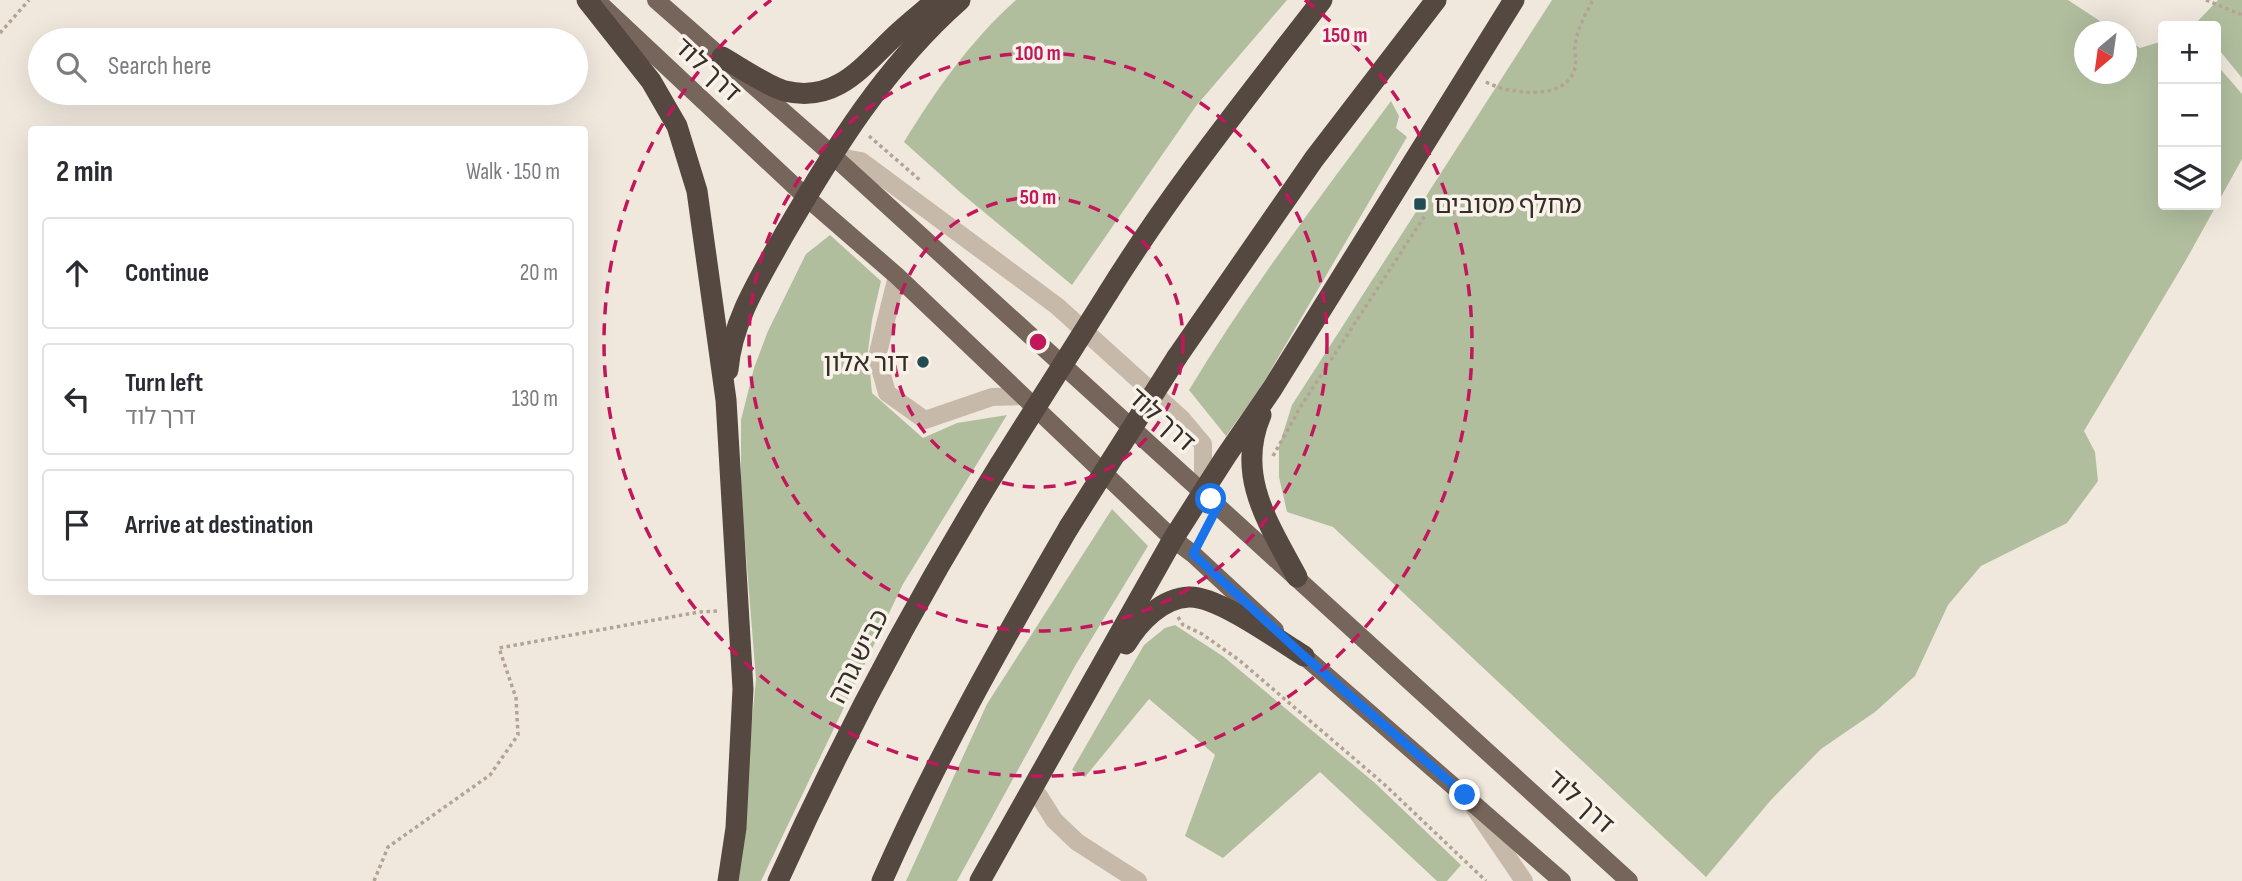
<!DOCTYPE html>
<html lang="en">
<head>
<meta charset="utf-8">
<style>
  :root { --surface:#fff; --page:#f2f2f3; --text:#2b2b33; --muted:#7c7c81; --line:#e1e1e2 }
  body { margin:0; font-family:"Sofia Sans Condensed","Noto Sans Hebrew",sans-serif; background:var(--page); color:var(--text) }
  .controls { position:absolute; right:21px; top:21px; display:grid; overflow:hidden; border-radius:7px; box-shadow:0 7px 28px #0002 }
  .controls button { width:63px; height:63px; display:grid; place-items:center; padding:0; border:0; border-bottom:2px solid var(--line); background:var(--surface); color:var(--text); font:35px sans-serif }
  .compass { position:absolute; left:2074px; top:21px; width:63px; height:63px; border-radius:50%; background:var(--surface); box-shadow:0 7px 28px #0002; rotate:209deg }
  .stop { position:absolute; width:21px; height:21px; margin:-16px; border:5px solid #1a73e8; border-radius:50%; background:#fff }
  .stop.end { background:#1a73e8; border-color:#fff; box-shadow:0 2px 7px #0008 }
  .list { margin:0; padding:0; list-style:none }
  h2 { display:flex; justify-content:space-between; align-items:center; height:91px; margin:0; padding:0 28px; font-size:30px }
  h2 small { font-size:23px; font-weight:400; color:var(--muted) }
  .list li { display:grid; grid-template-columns:46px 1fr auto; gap:21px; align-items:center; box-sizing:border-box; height:112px; margin:0 14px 14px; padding:0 14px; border:2px solid var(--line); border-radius:7px }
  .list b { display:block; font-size:26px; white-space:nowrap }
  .list p { margin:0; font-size:23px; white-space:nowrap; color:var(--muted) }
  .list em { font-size:23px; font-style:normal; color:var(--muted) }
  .icon { flex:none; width:38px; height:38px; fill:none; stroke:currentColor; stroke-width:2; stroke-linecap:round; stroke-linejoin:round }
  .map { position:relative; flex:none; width:2242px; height:881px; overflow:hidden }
  .search { position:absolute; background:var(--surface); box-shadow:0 7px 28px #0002; left:28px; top:28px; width:560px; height:77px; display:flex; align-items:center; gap:18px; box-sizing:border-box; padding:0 24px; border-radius:38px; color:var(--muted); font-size:26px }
  .panel { position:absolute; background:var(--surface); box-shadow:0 7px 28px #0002; left:28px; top:126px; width:560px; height:469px; border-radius:7px }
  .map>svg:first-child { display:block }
  .green { fill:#b1be9e }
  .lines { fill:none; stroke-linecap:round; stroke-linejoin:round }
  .path { stroke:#b3a394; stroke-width:3.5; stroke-dasharray:3.5 3.5; stroke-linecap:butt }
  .minor { stroke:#c7b9a9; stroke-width:18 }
  .major { stroke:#76655b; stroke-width:18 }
  .highway { stroke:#554840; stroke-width:21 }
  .highway-bridge { stroke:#554840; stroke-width:21 }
  .route { stroke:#1a73e8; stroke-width:9 }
  .ring { fill:none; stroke:#c2185b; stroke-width:3.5; stroke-dasharray:12 9 }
  .poi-dot { fill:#214d53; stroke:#f8f2e9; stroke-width:2.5 }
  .labels { text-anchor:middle; stroke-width:7; stroke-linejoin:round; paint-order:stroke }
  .street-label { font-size:26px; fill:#352d29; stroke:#f8f2e9 }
  .poi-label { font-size:26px; fill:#352d29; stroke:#f8f2e9; text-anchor:start }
  .centre { fill:#c2185b; stroke:#f8f2e9; stroke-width:3.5 }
  .ring-label { font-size:21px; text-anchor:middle; font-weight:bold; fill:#c2185b; stroke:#f8f2e9; stroke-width:7; stroke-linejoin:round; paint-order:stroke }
</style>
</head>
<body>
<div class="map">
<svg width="2242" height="881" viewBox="0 0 2242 881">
  <rect width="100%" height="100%" fill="#f0e8dd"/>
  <g class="green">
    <path d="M1016 0H1287L1196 106 1072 285 961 193 904 142C936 90 970 41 1016 0Z"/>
    <path d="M1552 0H2068L2115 31 2084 32V74H2126L2127 39 2140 48 2163 41V205H2216V64L2242 94V159L2186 260 2084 431 2095 452 2098 481 2067 523 1981 566 1948 605 1915 676 1875 712 1821 749 1771 800 1706 877 1333 527 1287 512 1279 477V446L1292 405Z"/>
    <path d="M2218 0H2242V78L2216 46V26H2199L2196 23Z"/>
    <path d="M1391 101 1399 116 1396 128 1407 137 1261 387 1226 436 1189 390C1250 289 1321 196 1391 101Z"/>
    <path d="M830 235 881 281 872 320 868 351 872 393 923 438 957 423 1007 415 903 584 761 881H736L756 679 741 493V420L754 368 768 331 806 254Z"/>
    <path d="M1112 509 1148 546 1075 666 957 881H906L987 704Z"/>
    <path d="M1175 625 1224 657 1375 783 1461 865 1447 881H1437L1320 772 1223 858 1185 836 1215 755 1149 699 1085 777 1072 770 1144 645 1165 628Z"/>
  </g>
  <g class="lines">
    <g class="path">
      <path d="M2206 0 2242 15"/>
      <path d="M0 33 29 0"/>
      <path d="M1486 82C1508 94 1567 102 1575 68 1577 62 1574 53 1575 46 1577 29 1585 15 1593 0"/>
      <path d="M869 136 921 181"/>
      <path d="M1273 456 1301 406 1426 214"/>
      <path d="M1201 540 1210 522"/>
      <path d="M1178 617 1183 625 1202 634 1239 660 1385 785 1486 881"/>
      <path d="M374 881 388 847 490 775 518 735 516 698 499 648 699 612 719 611"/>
    </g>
    <g class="minor">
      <path d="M833 156 861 161 1057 306 1182 419 1203 444V491"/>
      <path d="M897 276 877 357 887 393 925 420 992 397 1022 396"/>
      <path d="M1039 796 1054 820 1077 842 1138 881"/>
      <path d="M1475 809 1524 881"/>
    </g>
    <g class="major">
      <path d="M656 0 819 143 1629 881"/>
      <path d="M598 2 806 197 897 276 1173 539 1193 554 1275 630"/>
      <path d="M1296 649 1562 881"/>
    </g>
    <g class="highway">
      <path d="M587 0 651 81 677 126 697 191 726 400 743 689 736 828 728 881"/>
      <path d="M722 57C738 66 769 87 785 91 838 104 865 63 899 32 911 21 924 11 936 0"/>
      <path d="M1108 293C1172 190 1248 96 1322 0"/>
      <path d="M1177 357 1314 159 1436 0"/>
      <path d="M728 370C732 320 761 276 785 233 834 149 886 65 960 0"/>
      <path d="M1261 415C1235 476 1269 524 1297 577"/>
      <path d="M1126 644C1139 622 1162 598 1189 597 1218 596 1278 640 1304 656"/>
      <path d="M778 881C843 737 917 598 1000 464"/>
      <path d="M882 881C936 759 1002 642 1069 527"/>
      <path d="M980 881 1173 539 1226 456 1272 389 1514 0"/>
    </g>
    <g class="highway-bridge">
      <path d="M1000 464 1108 293"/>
      <path d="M1069 527 1177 357"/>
    </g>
  </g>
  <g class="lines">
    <path class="route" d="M1211 499 1218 506 1193 554 1304 656 1465 795"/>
  </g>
  <g class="ring">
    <circle cx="1038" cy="342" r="145"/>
    <circle cx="1038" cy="342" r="289"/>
    <path d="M1305 0A434 434 0 1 1 771 0"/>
  </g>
  <g class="poi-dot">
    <rect x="1413" y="197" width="14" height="14" rx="3.5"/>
    <circle cx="923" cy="362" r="7"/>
  </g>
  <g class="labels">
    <g class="street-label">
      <text transform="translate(708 69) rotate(43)" y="9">דרך לוד</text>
      <text transform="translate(1162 419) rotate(42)" y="9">דרך לוד</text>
      <text transform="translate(858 656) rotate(-63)" y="9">כביש גהה</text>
      <text transform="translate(1581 801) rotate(42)" y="9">דרך לוד</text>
    </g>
    <g class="poi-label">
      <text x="1434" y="213">מחלף מסובים</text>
      <text x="909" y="371" text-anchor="end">דור אלון</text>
    </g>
  </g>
  <circle cx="1038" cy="342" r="10" class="centre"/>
  <g class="ring-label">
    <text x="1345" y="42">150 m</text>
    <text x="1038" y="60">100 m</text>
    <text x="1038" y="204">50 m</text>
  </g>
</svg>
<div class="controls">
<button>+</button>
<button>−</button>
<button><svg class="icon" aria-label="layers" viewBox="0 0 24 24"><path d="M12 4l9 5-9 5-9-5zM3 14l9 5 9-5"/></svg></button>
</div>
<svg class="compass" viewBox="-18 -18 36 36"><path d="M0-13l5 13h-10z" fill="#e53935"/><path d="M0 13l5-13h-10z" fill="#7c7c81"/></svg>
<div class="stop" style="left:1211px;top:499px"></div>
<div class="stop end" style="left:1465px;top:795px"></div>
<div class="search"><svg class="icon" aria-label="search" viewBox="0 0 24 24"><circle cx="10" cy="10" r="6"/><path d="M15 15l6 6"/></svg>Search here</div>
<section class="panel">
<h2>2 min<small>Walk · 150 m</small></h2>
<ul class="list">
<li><svg class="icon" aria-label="ahead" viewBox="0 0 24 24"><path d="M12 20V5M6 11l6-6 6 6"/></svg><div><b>Continue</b></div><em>20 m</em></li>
<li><svg class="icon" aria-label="left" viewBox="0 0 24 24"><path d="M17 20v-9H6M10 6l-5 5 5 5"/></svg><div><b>Turn left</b><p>דרך לוד</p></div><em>130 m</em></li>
<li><svg class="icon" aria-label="arrive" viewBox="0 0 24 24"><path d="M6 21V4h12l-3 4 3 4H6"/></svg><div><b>Arrive at destination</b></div></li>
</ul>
</section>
</div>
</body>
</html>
